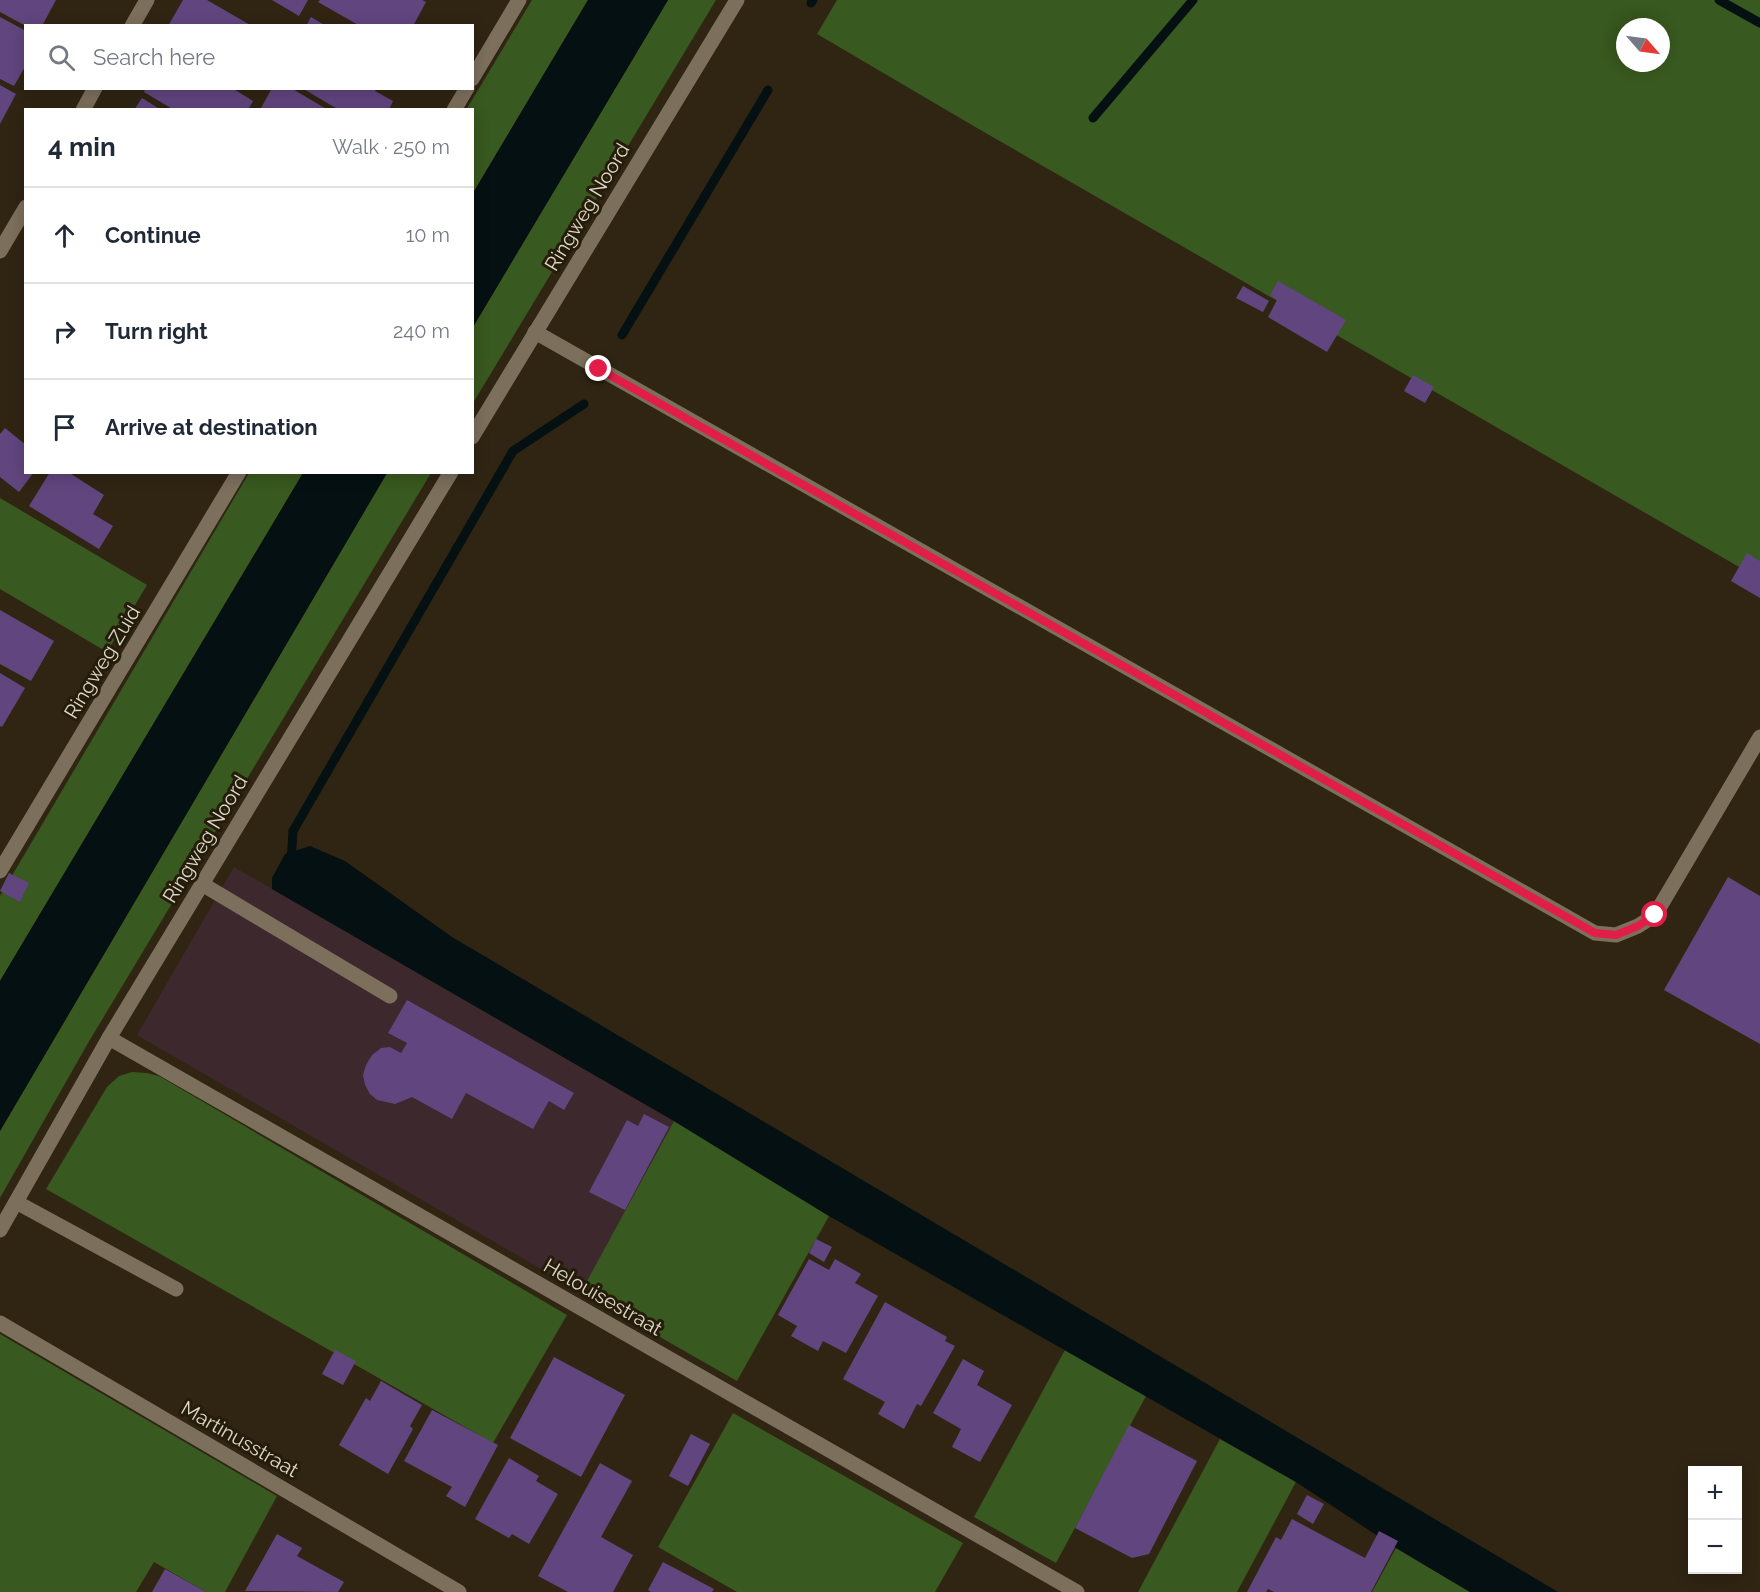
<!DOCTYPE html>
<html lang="en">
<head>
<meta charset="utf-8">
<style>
  :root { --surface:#fff; --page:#f2f2f3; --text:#1f2937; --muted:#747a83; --line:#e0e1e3 }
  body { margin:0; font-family:Raleway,sans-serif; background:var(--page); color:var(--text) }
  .controls { position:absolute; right:18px; bottom:18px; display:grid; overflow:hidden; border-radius:0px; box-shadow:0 3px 15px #0003 }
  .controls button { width:54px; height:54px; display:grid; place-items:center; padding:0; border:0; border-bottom:2px solid var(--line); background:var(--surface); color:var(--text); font:30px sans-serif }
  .compass { position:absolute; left:1616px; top:18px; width:54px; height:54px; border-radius:50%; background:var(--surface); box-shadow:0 3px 15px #0003; rotate:118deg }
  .stop { position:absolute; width:18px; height:18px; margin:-14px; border:4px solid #e11d48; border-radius:50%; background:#fff }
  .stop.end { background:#e11d48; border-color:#fff; box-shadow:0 2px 6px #0008 }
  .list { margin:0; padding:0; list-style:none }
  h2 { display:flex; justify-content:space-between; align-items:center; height:78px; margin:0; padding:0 24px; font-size:26px }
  h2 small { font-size:20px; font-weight:400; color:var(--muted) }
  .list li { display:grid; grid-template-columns:39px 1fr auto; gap:18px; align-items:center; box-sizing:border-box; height:96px; padding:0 24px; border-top:2px solid var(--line) }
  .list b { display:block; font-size:22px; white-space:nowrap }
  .list em { font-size:20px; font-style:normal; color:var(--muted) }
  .icon { flex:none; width:33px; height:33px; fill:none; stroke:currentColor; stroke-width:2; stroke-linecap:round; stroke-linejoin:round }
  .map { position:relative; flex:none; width:1760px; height:1592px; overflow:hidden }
  .search { position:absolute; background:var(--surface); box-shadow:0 3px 15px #0003; left:24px; top:24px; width:450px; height:66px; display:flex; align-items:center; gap:15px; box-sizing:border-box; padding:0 21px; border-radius:0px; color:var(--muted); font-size:22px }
  .panel { position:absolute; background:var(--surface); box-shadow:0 3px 15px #0003; left:24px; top:108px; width:450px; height:366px; border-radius:0px }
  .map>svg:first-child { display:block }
  .commercial { fill:#3c282d }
  .green { fill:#38591f; fill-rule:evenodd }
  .water { fill:#041011 }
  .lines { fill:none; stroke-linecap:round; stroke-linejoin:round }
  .stream { stroke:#041011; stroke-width:9 }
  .building { fill:#61457f }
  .service { stroke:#7c705c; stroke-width:15 }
  .minor { stroke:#7c705c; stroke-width:15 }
  .tertiary { stroke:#7c705c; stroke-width:15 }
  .route { stroke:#e11d48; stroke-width:8 }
  .labels { text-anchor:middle; stroke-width:6; stroke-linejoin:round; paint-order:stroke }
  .street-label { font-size:20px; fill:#ded8cc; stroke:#261c0a }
</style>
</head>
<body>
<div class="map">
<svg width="1760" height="1592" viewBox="0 0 1760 1592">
  <rect width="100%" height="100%" fill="#302513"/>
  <path class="commercial" d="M234 867 674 1121 581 1292 137 1035Z"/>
  <g class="green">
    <path d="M532 0H588L473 193 472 110H466Z"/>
    <path d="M668 0H716L473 403V327Z"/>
    <path d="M837 0H1760V579L977 128 817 34ZM1625 27H1661V63H1625Z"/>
    <path d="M249 473H303L0 981V896Z"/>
    <path d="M387 473H431L88 1043 0 1198V1131Z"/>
    <path d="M0 498 147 585 107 652 0 589Z"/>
    <path d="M132 1072 147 1073 159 1076 567 1315 493 1443 46 1189 107 1087 119 1076Z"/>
    <path d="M674 1121 829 1216 737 1381 581 1292Z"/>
    <path d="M0 1334 277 1496 225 1592H206L154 1562 136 1592H0Z"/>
    <path d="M1065 1350 1146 1396 1056 1563 974 1517Z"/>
    <path d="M733 1413 963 1543 935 1592H737L658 1547Z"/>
    <path d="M1220 1439 1296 1482 1237 1592H1138Z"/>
    <path d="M1396 1548 1470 1592H1372Z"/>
  </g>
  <g class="water">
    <path d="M588 0H668L473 327V193Z"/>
    <path d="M303 473H387L0 1131V981Z"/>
    <path d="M310 846 345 861 452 937 1558 1592H1470L1396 1548 1296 1482 829 1216 674 1121 272 889V878L285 854Z"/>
  </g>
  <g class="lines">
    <g class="stream">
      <path d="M1719 0 1760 23"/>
      <path d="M811 3 813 0"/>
      <path d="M1093 118 1193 0"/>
      <path d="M622 335 768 90"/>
      <path d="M291 863 293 831 513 451 584 404"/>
    </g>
  </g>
  <g class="building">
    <path d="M0 0H56L42 26H26L0 12Z"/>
    <path d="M183 0H207L252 26H168Z"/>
    <path d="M272 0H308L299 16Z"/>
    <path d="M320 0H422L426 2 413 26H360L318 2Z"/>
    <path d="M0 17 26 31V65L14 86 0 79Z"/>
    <path d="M311 17 326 26H306Z"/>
    <path d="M0 85 16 94 0 124Z"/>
    <path d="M146 88H232L253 101 248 110H174L144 92Z"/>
    <path d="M272 88H291L328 110H260Z"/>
    <path d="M302 88H376L375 91 393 101 389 110H339Z"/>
    <path d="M142 98 161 110H134Z"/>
    <path d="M1278 281 1346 320 1327 352 1268 317 1277 300 1270 295Z"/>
    <path d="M1243 286 1269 301 1263 312 1236 298Z"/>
    <path d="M1413 375 1434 387 1425 403 1404 391Z"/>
    <path d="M5 428 26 445V472H34L19 492 0 477V434Z"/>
    <path d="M50 472H68L104 495 93 514 113 526 99 549 29 506Z"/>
    <path d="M1747 553 1760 561V598L1731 581Z"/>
    <path d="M0 610 54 641 31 681 0 664Z"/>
    <path d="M0 673 25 688 2 727 0 726Z"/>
    <path d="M9 873 29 883 20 902 0 891Z"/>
    <path d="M1728 877 1760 896V1044L1664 990Z"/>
    <path d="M407 1000 574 1093 564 1110 549 1101 533 1129 466 1093 452 1119 412 1097 395 1104 377 1100 370 1094 365 1085 363 1075 366 1065 372 1055 381 1048 390 1047 401 1053 407 1043 388 1033Z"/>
    <path d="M644 1114 669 1127 625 1210 589 1192 627 1120 638 1126Z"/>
    <path d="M816 1239 832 1247 824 1262 809 1253Z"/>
    <path d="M809 1259 829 1270 835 1259 861 1274 855 1283 878 1296 846 1353 823 1341 818 1351 791 1336 797 1326 778 1315Z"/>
    <path d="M885 1302 947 1337 945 1341 955 1346 921 1406 917 1404 904 1429 878 1414 885 1402 843 1379Z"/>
    <path d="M335 1350 356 1361 343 1385 322 1374Z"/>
    <path d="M554 1357 625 1395 581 1477 510 1438Z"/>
    <path d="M963 1359 984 1371 977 1385 1012 1405 980 1462 952 1447 961 1429 933 1413Z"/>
    <path d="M381 1381 422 1405 410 1426 413 1429 388 1474 339 1445 366 1398 370 1401Z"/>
    <path d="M432 1410 498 1445 465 1507 446 1496 452 1487 404 1461Z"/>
    <path d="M1129 1425 1197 1461 1149 1554 1132 1558 1075 1528Z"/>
    <path d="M691 1434 710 1444 688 1486 669 1476Z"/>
    <path d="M509 1458 539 1476 536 1481 558 1494 529 1544 512 1534 509 1538 475 1519Z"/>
    <path d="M600 1463 632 1481 601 1537 633 1555 613 1592H568L538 1576Z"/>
    <path d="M1307 1495 1324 1504 1313 1524 1297 1514Z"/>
    <path d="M1292 1519 1365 1558 1379 1531 1398 1541 1371 1592H1274L1268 1589 1266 1592H1247L1276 1537 1281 1540Z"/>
    <path d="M277 1534 302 1548 297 1556 344 1582 338 1592 245 1591Z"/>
    <path d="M663 1562 714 1589 712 1592H651L648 1590Z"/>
    <path d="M165 1569 206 1592H152Z"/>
  </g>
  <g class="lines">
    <g class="service">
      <path d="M535 332 1595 933 1616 935 1638 926 1655 915 1760 737"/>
      <path d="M202 884 390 996"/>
      <path d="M16 1202 176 1289"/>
    </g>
    <g class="minor">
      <path d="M132 26 147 0"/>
      <path d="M83 110 95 88"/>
      <path d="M0 251 26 207"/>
      <path d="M109 1038 1077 1592"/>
      <path d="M0 1323 459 1592"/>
    </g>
    <g class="tertiary">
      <path d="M472 79 519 0"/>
      <path d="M454 110 467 88"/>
      <path d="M472 437 737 0"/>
      <path d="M0 871 239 472"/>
      <path d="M0 1230 109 1038 451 472"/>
    </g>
  </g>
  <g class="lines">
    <path class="route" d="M599 369 1595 933 1616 935 1638 926 1655 915"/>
  </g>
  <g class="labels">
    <g class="street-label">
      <text transform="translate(587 207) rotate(-59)" y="7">Ringweg Noord</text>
      <text transform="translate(102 662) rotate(-59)" y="7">Ringweg Zuid</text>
      <text transform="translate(205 839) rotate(-59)" y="7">Ringweg Noord</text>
      <text transform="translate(603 1297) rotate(30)" y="7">Helouisestraat</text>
      <text transform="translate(240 1439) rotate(30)" y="7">Martinusstraat</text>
    </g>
  </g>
</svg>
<div class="controls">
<button>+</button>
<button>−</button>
</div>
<svg class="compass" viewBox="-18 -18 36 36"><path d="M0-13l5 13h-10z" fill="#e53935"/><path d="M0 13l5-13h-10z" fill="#747a83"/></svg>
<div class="stop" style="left:1655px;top:915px"></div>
<div class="stop end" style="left:599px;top:369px"></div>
<div class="search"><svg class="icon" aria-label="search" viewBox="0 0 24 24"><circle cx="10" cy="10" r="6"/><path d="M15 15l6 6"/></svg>Search here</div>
<section class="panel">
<h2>4 min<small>Walk · 250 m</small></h2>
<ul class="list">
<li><svg class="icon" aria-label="ahead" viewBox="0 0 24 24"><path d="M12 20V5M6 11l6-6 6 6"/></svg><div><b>Continue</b></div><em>10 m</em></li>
<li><svg class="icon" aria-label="right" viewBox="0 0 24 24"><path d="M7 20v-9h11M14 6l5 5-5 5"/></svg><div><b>Turn right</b></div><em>240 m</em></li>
<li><svg class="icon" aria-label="arrive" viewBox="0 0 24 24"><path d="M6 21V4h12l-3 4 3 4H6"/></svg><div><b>Arrive at destination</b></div></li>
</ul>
</section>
</div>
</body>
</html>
